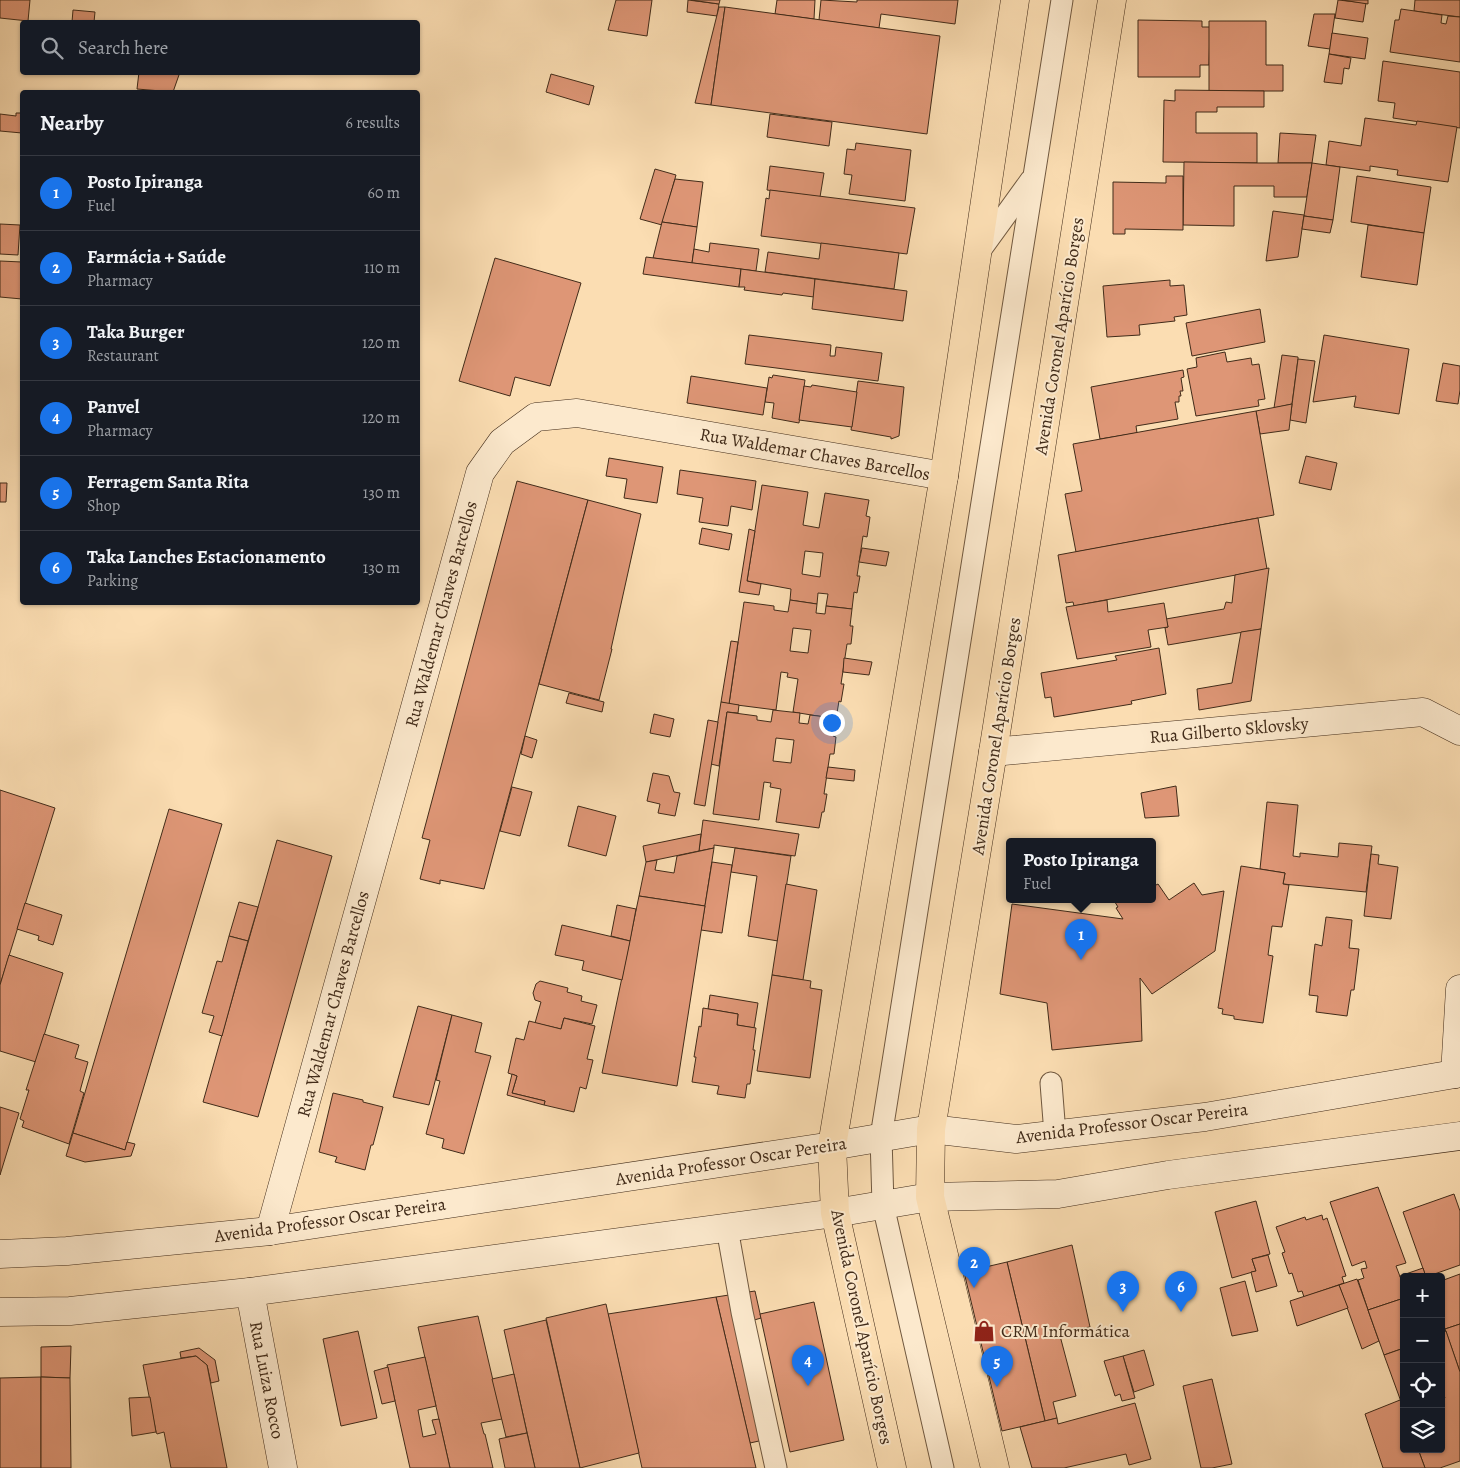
<!DOCTYPE html>
<html lang="en">
<head>
<meta charset="utf-8">
<style>
  :root { --surface:#171b24; --page:#242831; --text:#f1f3f6; --muted:#9ea1a6; --line:#363941; --accent:#1a73e8 }
  body { margin:0; font-family:Alegreya,serif; background:var(--page); color:var(--text) }
  .controls { position:absolute; right:15px; bottom:15px; display:grid; overflow:hidden; border-radius:5px; box-shadow:0 1px 4px #0004 }
  .controls button { width:45px; height:45px; display:grid; place-items:center; padding:0; border:0; border-bottom:1px solid var(--line); background:var(--surface); color:var(--text); font:25px sans-serif }
  .you { position:absolute; left:831px; top:722px; width:18px; height:18px; margin:-12px; border:4px solid #fff; border-radius:50%; background:#1a73e8; box-shadow:0 0 0 8px #1a73e833 }
  .badge { display:grid; place-items:center; width:32px; height:32px; border-radius:50%; background:var(--accent); color:#fff; font-size:16px; font-weight:700 }
  .pin { position:absolute; translate:-50% -41px; filter:drop-shadow(0 1px 2px #0008) }
  .pin::after { content:''; position:absolute; top:26px; width:18px; height:15px; background:inherit; clip-path:polygon(0 0,100% 0,50% 100%) }
  .popup { position:absolute; left:1006px; top:838px; width:150px; height:65px; box-sizing:border-box; display:grid; place-content:center; border-radius:5px; background:var(--surface); filter:drop-shadow(0 1px 4px #0005); font-size:16px; white-space:nowrap; color:var(--muted) }
  .popup b { font-size:19px; color:var(--text) }
  .popup::after { content:''; position:absolute; left:50%; top:100%; margin-left:-10px; border:10px solid transparent; border-top-color:var(--surface) }
  .list { margin:0; padding:0; list-style:none }
  h2 { display:flex; justify-content:space-between; align-items:center; height:65px; margin:0; padding:0 20px; font-size:21px }
  h2 small { font-size:16px; font-weight:400; color:var(--muted) }
  .list li { display:grid; grid-template-columns:32px 1fr auto; gap:15px; align-items:center; box-sizing:border-box; height:75px; padding:0 20px; border-top:1px solid var(--line) }
  .list b { display:block; font-size:19px; white-space:nowrap }
  .list p { margin:0; font-size:16px; white-space:nowrap; color:var(--muted) }
  .list em { font-size:16px; font-style:normal; color:var(--muted) }
  .icon { flex:none; width:28px; height:28px; fill:none; stroke:currentColor; stroke-width:2; stroke-linecap:round; stroke-linejoin:round }
  .map { position:relative; flex:none; width:1460px; height:1468px; overflow:hidden }
  .search { position:absolute; background:var(--surface); box-shadow:0 1px 4px #0004; left:20px; top:20px; width:400px; height:55px; display:flex; align-items:center; gap:12px; box-sizing:border-box; padding:0 18px; border-radius:5px; color:var(--muted); font-size:19px }
  .panel { position:absolute; background:var(--surface); box-shadow:0 1px 4px #0004; left:20px; top:90px; width:400px; height:515px; border-radius:5px }
  .map>svg:first-child { display:block }
  .building { fill:#de9676; stroke:#412b19; fill-rule:evenodd }
  .lines { fill:none; stroke-linecap:round; stroke-linejoin:round }
  .lane-casing { stroke:#70583f; stroke-width:23 }
  .secondary-casing { stroke:#412b19; stroke-width:29 }
  .primary-casing { stroke:#412b19; stroke-width:29 }
  .lane { stroke:#fce9cd; stroke-width:21 }
  .secondary { stroke:#fce9cd; stroke-width:28 }
  .primary { stroke:#fbddb2; stroke-width:28 }
  .labels { text-anchor:middle; stroke-width:4; stroke-linejoin:round; paint-order:stroke }
  .street-label { font-size:18px; fill:#412b19; stroke:#fce9cd }
  .poi-label { font-size:18px; fill:#412b19; stroke:#fce9cd; text-anchor:start }
</style>
</head>
<body>
<div class="map">
<svg width="1460" height="1468" viewBox="0 0 1460 1468">
  <rect width="100%" height="100%" fill="#fbddb2"/>
  <filter id="stains"><feTurbulence type="fractalNoise" baseFrequency=".004" numOctaves="4"/><feColorMatrix values="0 0 0 0 .2 0 0 0 0 .09 0 0 0 0 .02 0 0 0 .5 -.17"/></filter>
  <radialGradient id="worn" r=".72"><stop offset=".6" stop-color="#630" stop-opacity="0"/><stop offset="1" stop-color="#630" stop-opacity=".3"/></radialGradient>
  <g class="building">
    <path d="M0 0H30L28 21 0 18Z"/>
    <path d="M616 0H652L647 36 608 30Z"/>
    <path d="M688 0 719 4 717 16 687 12Z"/>
    <path d="M691 0H720L719 4Z"/>
    <path d="M777 0H815L814 19 775 14Z"/>
    <path d="M821 0 857 2V0H958L955 24 881 14 879 28 819 20Z"/>
    <path d="M1338 0 1366 3 1363 22 1335 18Z"/>
    <path d="M1342 0H1368V4Z"/>
    <path d="M1415 0H1460V17L1414 11Z"/>
    <path d="M719 7H725L711 105 695 103Z"/>
    <path d="M725 7 940 36 927 134 711 105Z"/>
    <path d="M1401 9 1442 15 1441 23 1446 24 1448 16 1460 17V62L1390 52 1395 20H1399Z"/>
    <path d="M73 10 95 12 94 22H72Z"/>
    <path d="M1314 14H1335L1330 49 1308 46Z"/>
    <path d="M1138 20 1202 21V27H1210L1209 65H1200V77H1138Z"/>
    <path d="M1209 21H1266V65H1283V91H1209Z"/>
    <path d="M1332 33 1368 38 1365 59 1329 54Z"/>
    <path d="M1329 54 1351 58 1349 69 1344 68 1342 84 1324 82Z"/>
    <path d="M1383 61 1460 72V128L1393 118 1395 103 1378 101Z"/>
    <path d="M139 72H180L173 92 137 89Z"/>
    <path d="M551 74 594 86 589 105 546 92Z"/>
    <path d="M1175 90 1264 91V107H1217V112H1196V133H1257V163L1163 162 1164 100 1175 101Z"/>
    <path d="M16 113H22V133L0 131V114L16 116Z"/>
    <path d="M770 114 832 122 829 146 767 137Z"/>
    <path d="M1365 118 1416 125 1417 121 1457 127 1448 182 1397 175 1398 170 1370 166V171L1326 165 1329 141 1361 146Z"/>
    <path d="M1280 133 1316 135 1312 163H1278Z"/>
    <path d="M856 143 911 150 905 201 849 194 852 175 844 174 847 149 855 150Z"/>
    <path d="M1184 162 1257 163H1312L1307 197H1274V186H1234V226L1183 225Z"/>
    <path d="M1312 163 1340 167 1333 220 1304 216Z"/>
    <path d="M770 166 824 173 820 197 767 190Z"/>
    <path d="M655 169 676 175 662 225 640 219Z"/>
    <path d="M1166 176H1183V230L1125 229V234H1113V182L1166 183Z"/>
    <path d="M1357 176 1431 187 1424 233 1351 222Z"/>
    <path d="M675 179 703 182 697 227 662 222Z"/>
    <path d="M770 190 915 208 907 254 761 236 766 198 769 199Z"/>
    <path d="M1273 211 1304 215 1298 257 1266 261Z"/>
    <path d="M1304 216 1333 220 1330 233 1302 229Z"/>
    <path d="M662 222 697 227 692 263 653 258Z"/>
    <path d="M0 224 20 225 18 255 0 254Z"/>
    <path d="M1368 225 1424 233 1417 285 1361 277Z"/>
    <path d="M710 243 759 249 756 271 692 263 694 249 709 252Z"/>
    <path d="M821 243 899 253 894 289 765 272 768 252 819 259Z"/>
    <path d="M646 257 741 269 739 287 643 274Z"/>
    <path d="M495 258 581 283 550 386 515 377 510 396 459 381Z"/>
    <path d="M0 261 22 262V299L0 297Z"/>
    <path d="M741 269 815 279 814 297 783 293 782 295 744 290 745 287H739Z"/>
    <path d="M815 279 907 291 903 321 812 309Z"/>
    <path d="M1170 280V286L1184 285 1187 315 1174 317 1175 321 1139 325 1140 335 1107 337 1103 286Z"/>
    <path d="M1260 309 1265 342 1192 356 1186 323Z"/>
    <path d="M749 335 831 345 830 356H835L836 347 882 353 878 381 745 364Z"/>
    <path d="M1324 335 1409 349 1399 414 1354 407 1356 396 1313 402Z"/>
    <path d="M1225 352 1227 362 1251 358 1252 365 1259 364 1265 399 1258 400 1259 406 1196 416 1187 369 1197 367 1196 358Z"/>
    <path d="M1282 355 1298 357V359L1292 404 1274 408Z"/>
    <path d="M1298 359 1315 361 1306 423 1290 420Z"/>
    <path d="M1443 363 1460 366V390L1458 404 1436 401Z"/>
    <path d="M1183 370 1184 377 1181 378 1183 391H1180L1181 396H1179V402H1175L1178 419 1136 426 1137 433 1100 439 1091 387Z"/>
    <path d="M773 375 805 380 799 423 772 418 774 403 765 402 769 377 772 378Z"/>
    <path d="M691 376 767 388 763 415 687 403Z"/>
    <path d="M858 381 904 387 899 436 891 439V437L851 430Z"/>
    <path d="M812 385 857 392 852 427 799 420 804 386 811 387Z"/>
    <path d="M1292 404 1289 430 1260 434 1256 411Z"/>
    <path d="M1256 411 1274 515 1076 552 1065 494 1082 491 1073 444Z"/>
    <path d="M1306 456 1337 463 1331 490 1299 483Z"/>
    <path d="M609 458 663 467 657 503 624 498 627 479 606 476Z"/>
    <path d="M680 470 756 481 752 510 731 506 728 526 699 522 703 498 677 494Z"/>
    <path d="M517 481 588 500 484 889 440 880V884L420 879 430 840 422 838Z"/>
    <path d="M0 483H7L6 502H0Z"/>
    <path d="M762 485 808 492 803 525 819 528 825 493 869 500 866 516 870 517 867 537 863 536 857 576H860L857 593 854 592 852 609 826 606 828 594 818 593 817 604 790 600 791 589 747 581ZM805 551 823 553 820 577 802 574Z"/>
    <path d="M588 500 641 514 611 649H612L599 700 539 684Z"/>
    <path d="M1258 518 1267 569 1074 606 1073 602 1066 603 1058 555Z"/>
    <path d="M702 528 732 534 729 550 699 544Z"/>
    <path d="M749 529 755 531 747 581 761 584 759 595 739 592Z"/>
    <path d="M862 548 889 552 886 566 859 562Z"/>
    <path d="M1269 568 1261 629 1168 645 1165 628 1168 627 1166 619 1224 609 1226 602 1232 603 1235 575Z"/>
    <path d="M790 600 817 604 816 613 825 614 826 606 852 609 850 626H853L851 644H847L841 684H844L841 702 839 701 836 719 793 712 798 679 787 677 788 673 781 672 776 710 729 704 744 602 774 606V610L788 612ZM793 628 811 630 808 653 790 651Z"/>
    <path d="M1107 600 1108 612 1164 603 1168 627 1148 630 1151 647 1077 659 1066 607Z"/>
    <path d="M1261 629 1251 701 1199 710 1197 689 1232 683 1241 632Z"/>
    <path d="M731 641 738 642 729 704 721 702Z"/>
    <path d="M1159 648 1166 694 1131 701 1132 704 1054 717 1051 697 1045 698 1041 673 1117 660 1115 656Z"/>
    <path d="M844 658 872 662 869 675 843 672Z"/>
    <path d="M569 693 604 702 602 712 566 703Z"/>
    <path d="M721 702 739 705 738 713 727 712 719 766 711 764Z"/>
    <path d="M773 710 800 713 799 723 808 724 810 715 835 718 833 736 836 737 834 754H830L824 794H827L824 812H822L819 828 776 822 781 789 770 787 771 783 764 782 759 820 713 814 727 712 757 716V720L771 722ZM776 738 794 740 791 763 773 761Z"/>
    <path d="M654 714 674 719 670 737 650 733Z"/>
    <path d="M708 720 718 722 705 806 694 804Z"/>
    <path d="M525 736 537 740 532 758 521 754Z"/>
    <path d="M828 767 855 770 854 781 826 778Z"/>
    <path d="M653 773 669 776 674 792 680 793 675 816 658 813 660 804 647 801Z"/>
    <path d="M1176 786 1179 816 1145 818 1141 793Z"/>
    <path d="M512 787 532 792 520 836 500 831Z"/>
    <path d="M0 790 55 808 0 985Z"/>
    <path d="M1267 802 1298 805 1293 856 1300 857V853L1338 857 1339 843 1372 846 1366 892 1283 884 1285 873 1260 869Z"/>
    <path d="M578 806 616 816 606 856 568 846Z"/>
    <path d="M169 809 222 824 125 1150 73 1133Z"/>
    <path d="M703 820 799 834 795 856 714 845V848L699 851Z"/>
    <path d="M701 834 699 851 646 862 643 846Z"/>
    <path d="M277 840 332 856 258 1117 203 1102Z"/>
    <path d="M714 848 705 906 639 896 646 862 657 860 655 870 674 873 677 856Z"/>
    <path d="M735 848 791 856 778 941 748 936 757 876 731 872Z"/>
    <path d="M1371 854 1379 855 1378 864 1398 867 1391 919 1364 916Z"/>
    <path d="M712 862 732 865 722 933 701 930Z"/>
    <path d="M1241 866 1285 873 1283 884 1289 885 1282 927 1272 926 1268 955 1273 956 1263 1023 1234 1019V1016L1222 1014 1223 1009 1218 1008Z"/>
    <path d="M1194 883 1202 895 1224 891 1215 951 1152 994 1140 978 1142 1041 1052 1050 1047 1003 1000 994 1012 904 1123 919 1116 908 1118 907 1113 899H1152V887L1158 884 1169 900Z"/>
    <path d="M786 884 817 890 803 980 772 975Z"/>
    <path d="M639 896 705 906 677 1086 602 1073Z"/>
    <path d="M239 902 258 907 248 941 229 936Z"/>
    <path d="M25 903 62 915 53 945 38 940 39 936 17 929Z"/>
    <path d="M617 905 636 909 630 941 611 936Z"/>
    <path d="M1326 917 1352 920 1349 948 1359 949 1354 990H1351L1347 1016 1316 1012 1318 996 1309 995 1315 944 1322 946Z"/>
    <path d="M562 925 630 941 622 980 582 970 584 961 555 955Z"/>
    <path d="M229 936 248 941 222 1036 209 1032 214 1016 202 1013 217 961 222 962Z"/>
    <path d="M9 955 63 973 36 1062 0 1051V985Z"/>
    <path d="M772 975 811 981 810 988 822 990 810 1078 757 1071Z"/>
    <path d="M540 981 568 988 567 992 582 996 581 1001 597 1005 592 1024 564 1018 561 1029 535 1023 541 1002 535 1000 533 993 536 984Z"/>
    <path d="M710 995 758 1003 754 1028 737 1025 738 1014 708 1009Z"/>
    <path d="M418 1006 452 1015 429 1105 393 1097Z"/>
    <path d="M703 1008 738 1014 737 1025 756 1028 753 1050H755L750 1084H747L745 1098 717 1094 719 1086 692 1082 696 1057H694L699 1026 701 1027Z"/>
    <path d="M452 1015 482 1023 475 1052 491 1056 464 1154 442 1148 444 1139 426 1134 440 1081 436 1080Z"/>
    <path d="M564 1018 595 1026 587 1059 593 1060 586 1089 580 1087 574 1112 544 1105 545 1101 512 1093 517 1076 508 1073 516 1038 524 1040 529 1021 561 1029Z"/>
    <path d="M44 1034 79 1045 75 1058 88 1062 80 1091 84 1093 69 1144 22 1127 24 1121 20 1119 29 1090H26Z"/>
    <path d="M512 1074 517 1076 512 1093 545 1101 544 1105 507 1095Z"/>
    <path d="M333 1093 363 1100V1102L383 1107 373 1145H371L365 1170 335 1162 337 1157 319 1152Z"/>
    <path d="M0 1107 19 1113 0 1175Z"/>
    <path d="M73 1133 125 1150 127 1142 135 1144 131 1156 85 1162 66 1156Z"/>
    <path d="M1378 1187 1406 1263 1396 1266 1404 1287V1298L1368 1310 1358 1280 1364 1278 1361 1269 1367 1268 1365 1261 1352 1266 1330 1202Z"/>
    <path d="M1454 1194 1460 1211V1265L1426 1277 1403 1212Z"/>
    <path d="M1256 1201 1270 1254 1252 1259 1256 1271 1232 1278 1215 1212Z"/>
    <path d="M1322 1215 1323 1220 1327 1218 1346 1276 1342 1277 1344 1283 1304 1297 1302 1291 1298 1292 1292 1273 1289 1274 1282 1253 1285 1252 1276 1227 1305 1217 1306 1220Z"/>
    <path d="M1072 1245 1090 1327 1059 1332 1076 1396 1053 1402 1057 1418 1045 1421 1007 1262Z"/>
    <path d="M1268 1255 1277 1286 1256 1292 1251 1272 1256 1271 1252 1259Z"/>
    <path d="M1007 1262 1045 1421 1002 1431 964 1272Z"/>
    <path d="M1423 1268 1426 1277H1404V1287L1400 1276Z"/>
    <path d="M1460 1274V1324L1445 1329 1441 1320V1281Z"/>
    <path d="M1357 1279 1379 1341 1362 1349 1339 1285Z"/>
    <path d="M1245 1281 1258 1331 1232 1336 1220 1288Z"/>
    <path d="M1339 1285 1348 1308 1297 1326 1290 1301Z"/>
    <path d="M755 1291 761 1318 751 1321 777 1437 750 1443 716 1297Z"/>
    <path d="M716 1297 756 1468H642L608 1314Z"/>
    <path d="M1404 1298V1348L1384 1355 1368 1310Z"/>
    <path d="M814 1302 844 1440 790 1452 760 1314Z"/>
    <path d="M606 1304 639 1453 580 1468 546 1318Z"/>
    <path d="M478 1316 502 1419 481 1423 484 1434H485L493 1468H450L418 1327Z"/>
    <path d="M546 1320 580 1468H535L504 1330Z"/>
    <path d="M1460 1324V1372L1445 1329Z"/>
    <path d="M358 1331 377 1418 341 1426 323 1339Z"/>
    <path d="M1446 1331 1460 1372V1461L1440 1468H1425L1418 1449H1441V1400L1445 1398 1443 1392 1441 1393V1333Z"/>
    <path d="M71 1346 70 1378 41 1377V1347Z"/>
    <path d="M199 1348 215 1360 219 1381 211 1383 207 1365 196 1356 181 1358 180 1352Z"/>
    <path d="M1404 1348V1406L1403 1407 1384 1355Z"/>
    <path d="M1144 1350 1154 1385 1134 1392 1123 1356Z"/>
    <path d="M196 1356 207 1365 227 1468H171L164 1432 157 1434 156 1432 143 1365Z"/>
    <path d="M1123 1356 1135 1398 1122 1401 1120 1394 1115 1396 1104 1361Z"/>
    <path d="M425 1357 436 1406 418 1410 423 1437 436 1434 432 1420 439 1419 450 1468H410L387 1365Z"/>
    <path d="M388 1367 395 1401 382 1404 374 1371Z"/>
    <path d="M514 1374 527 1433 506 1437 492 1379Z"/>
    <path d="M41 1377V1468H0V1378Z"/>
    <path d="M41 1377 70 1378 71 1468H41Z"/>
    <path d="M1212 1379 1232 1464 1212 1468H1201L1183 1386Z"/>
    <path d="M150 1397 156 1432 132 1436 129 1398Z"/>
    <path d="M1400 1400 1404 1410V1449H1418L1425 1468H1383L1365 1414Z"/>
    <path d="M1135 1403 1151 1459 1129 1465 1126 1454 1064 1468H1032L1020 1427 1057 1418 1058 1424Z"/>
    <path d="M527 1433 535 1468H505L499 1439Z"/>
  </g>
  <g class="lines">
    <g class="lane-casing">
      <g id="lane">
        <path d="M979 252 1031 180"/>
        <path d="M1051 1083 1055 1134"/>
        <path d="M727 1228 742 1312 776 1468"/>
        <path d="M943 1468 883 1205 881 1137 1062 0"/>
      </g>
    </g>
    <g class="secondary-casing">
      <g id="secondary">
        <path d="M993 752 1423 712 1460 731"/>
        <path d="M1455 1074 1460 989"/>
        <path d="M270 1231 480 473 502 442 536 417 577 413 944 476"/>
        <path d="M0 1254 67 1251 270 1231 832 1146 931 1129 1016 1139 1205 1117 1460 1073"/>
        <path d="M250 1292 283 1468"/>
        <path d="M0 1312 70 1311 250 1292 835 1213 930 1197 1058 1194 1168 1175 1460 1136"/>
      </g>
    </g>
    <g class="primary-casing">
      <g id="primary">
        <path d="M892 1468 835 1213 832 1146 944 476 1015 0"/>
        <path d="M995 1468 930 1197 931 1129 993 752 1112 0"/>
      </g>
    </g>
    <use href="#lane" class="lane"/>
    <use href="#secondary" class="secondary"/>
    <use href="#primary" class="primary"/>
  </g>
  <defs>
    <g id="shop-bare" transform="scale(1.725)"><path d="M-5-2.5h2.3a2.7 3.5 0 0 1 5.4 0H5L5.5 6h-11ZM-1.5-2.5h3a1.5 2.3 0 0 0-3 0Z" fill="#8f2418" stroke="#fce9cd" stroke-width="2.5" paint-order="stroke"/></g>
  </defs>
  <g fill-rule="evenodd">
    <use href="#shop-bare" x="984" y="1331"/>
  </g>
  <g class="labels">
    <g class="street-label">
      <text transform="translate(1059 336) rotate(-81)" y="6">Avenida Coronel Aparício Borges</text>
      <text transform="translate(815 454) rotate(10)" y="6">Rua Waldemar Chaves Barcellos</text>
      <text transform="translate(441 614) rotate(-75)" y="6">Rua Waldemar Chaves Barcellos</text>
      <text transform="translate(1229 730) rotate(-5)" y="6">Rua Gilberto Sklovsky</text>
      <text transform="translate(996 736) rotate(-81)" y="6">Avenida Coronel Aparício Borges</text>
      <text transform="translate(333 1004) rotate(-75)" y="6">Rua Waldemar Chaves Barcellos</text>
      <text transform="translate(1132 1123) rotate(-7)" y="6">Avenida Professor Oscar Pereira</text>
      <text transform="translate(731 1161) rotate(-9)" y="6">Avenida Professor Oscar Pereira</text>
      <text transform="translate(330 1220) rotate(-8)" y="6">Avenida Professor Oscar Pereira</text>
      <text transform="translate(862 1327) rotate(78)" y="6">Avenida Coronel Aparício Borges</text>
      <text transform="translate(267 1380) rotate(79)" y="6">Rua Luiza Rocco</text>
    </g>
    <g class="poi-label">
      <text x="1001" y="1337">CRM Informática</text>
    </g>
  </g>
  <rect width="100%" height="100%" filter="url(#stains)"/>
  <rect width="100%" height="100%" fill="url(#worn)"/>
</svg>
<div class="controls">
<button>+</button>
<button>−</button>
<button><svg class="icon" aria-label="locate" viewBox="0 0 24 24"><circle cx="12" cy="12" r="6"/><path d="M12 2v4M12 18v4M2 12h4M18 12h4"/></svg></button>
<button><svg class="icon" aria-label="layers" viewBox="0 0 24 24"><path d="M12 4l9 5-9 5-9-5zM3 14l9 5 9-5"/></svg></button>
</div>
<div class="you"></div>
<div class="pin badge" style="left:1081px;top:960px">1</div>
<div class="popup"><b>Posto Ipiranga</b>Fuel</div>
<div class="pin badge" style="left:974px;top:1288px">2</div>
<div class="pin badge" style="left:1123px;top:1312px">3</div>
<div class="pin badge" style="left:808px;top:1386px">4</div>
<div class="pin badge" style="left:997px;top:1387px">5</div>
<div class="pin badge" style="left:1181px;top:1312px">6</div>
<div class="search"><svg class="icon" aria-label="search" viewBox="0 0 24 24"><circle cx="10" cy="10" r="6"/><path d="M15 15l6 6"/></svg>Search here</div>
<section class="panel">
<h2>Nearby<small>6 results</small></h2>
<ul class="list">
<li><span class="badge">1</span><div><b>Posto Ipiranga</b><p>Fuel</p></div><em>60 m</em></li>
<li><span class="badge">2</span><div><b>Farmácia + Saúde</b><p>Pharmacy</p></div><em>110 m</em></li>
<li><span class="badge">3</span><div><b>Taka Burger</b><p>Restaurant</p></div><em>120 m</em></li>
<li><span class="badge">4</span><div><b>Panvel</b><p>Pharmacy</p></div><em>120 m</em></li>
<li><span class="badge">5</span><div><b>Ferragem Santa Rita</b><p>Shop</p></div><em>130 m</em></li>
<li><span class="badge">6</span><div><b>Taka Lanches Estacionamento</b><p>Parking</p></div><em>130 m</em></li>
</ul>
</section>
</div>
</body>
</html>
